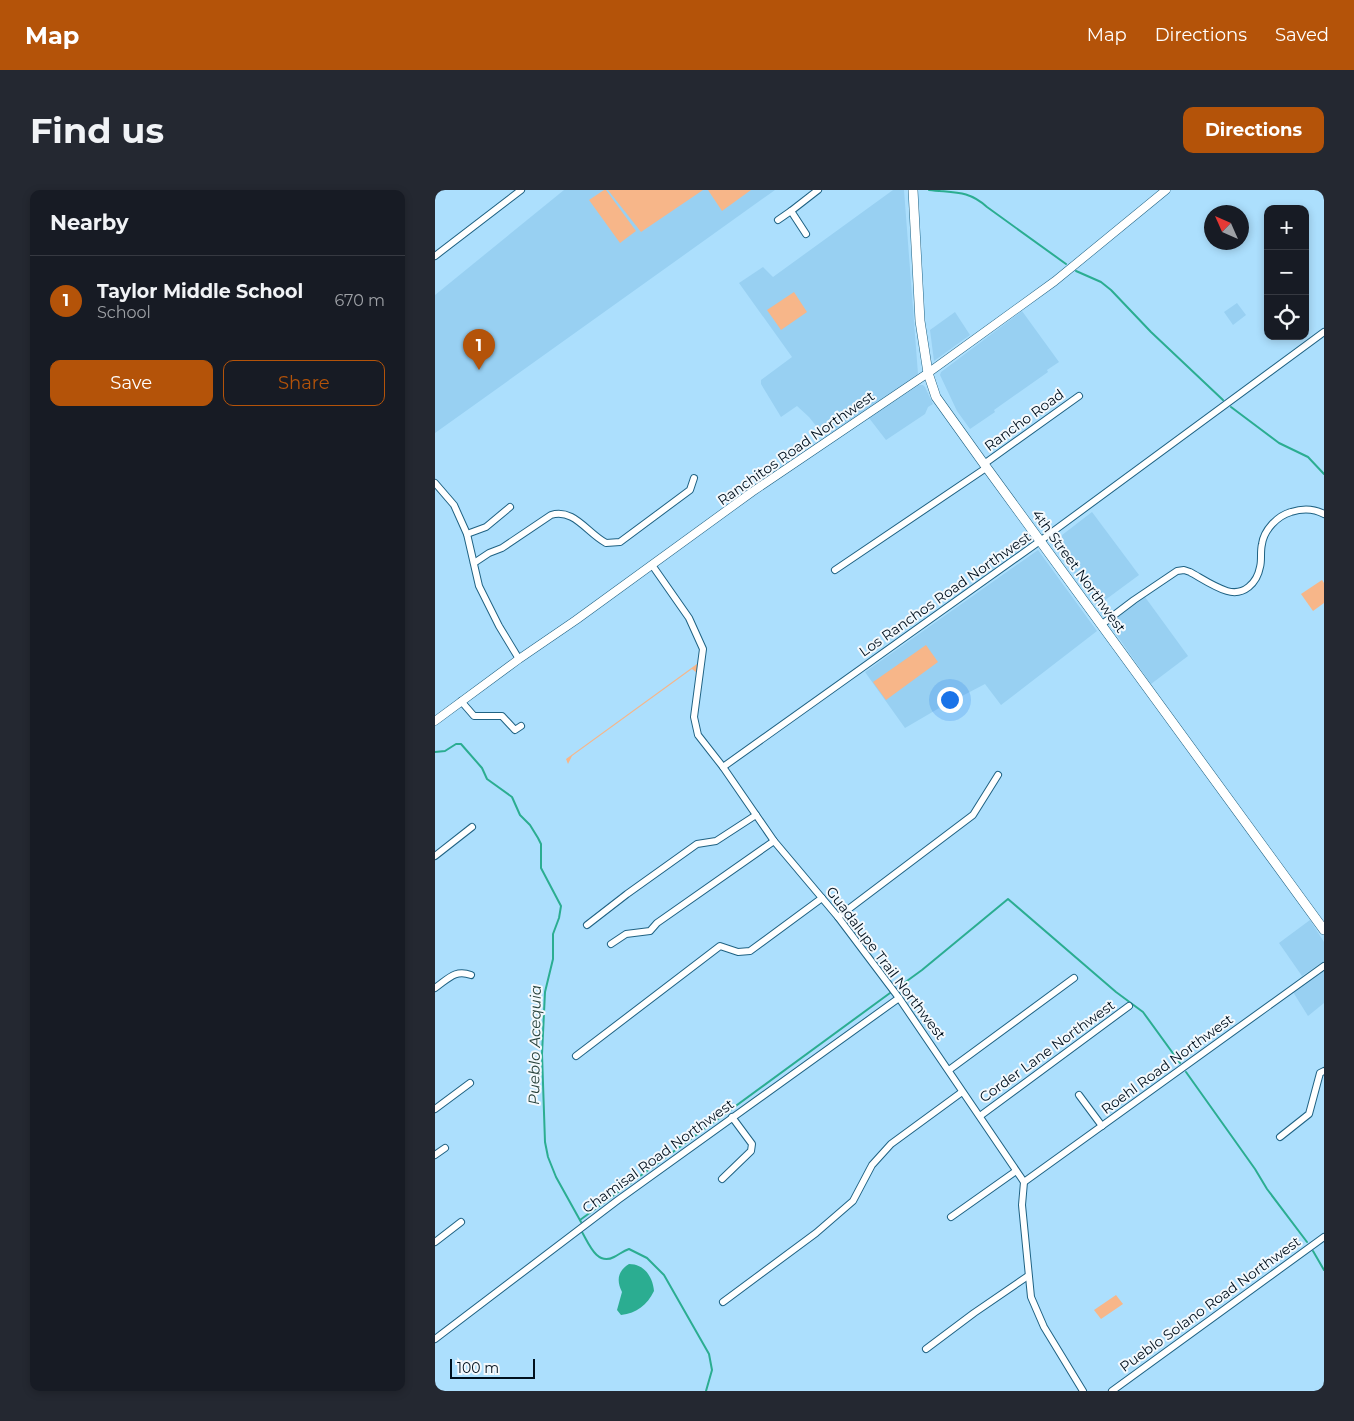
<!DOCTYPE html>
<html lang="en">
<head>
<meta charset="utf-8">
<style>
  :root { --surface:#171b24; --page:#242831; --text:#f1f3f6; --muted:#9ea1a6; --line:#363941; --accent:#b45309 }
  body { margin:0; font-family:Montserrat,sans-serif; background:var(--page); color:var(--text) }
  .controls { position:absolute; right:15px; top:15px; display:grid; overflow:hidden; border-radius:10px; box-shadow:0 2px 8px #0003 }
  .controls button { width:45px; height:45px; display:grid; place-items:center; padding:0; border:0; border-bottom:1px solid var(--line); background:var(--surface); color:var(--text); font:25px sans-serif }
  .compass { position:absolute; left:769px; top:15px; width:45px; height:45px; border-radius:50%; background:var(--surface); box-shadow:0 2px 8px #0003; rotate:315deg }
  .scale { position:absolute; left:15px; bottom:12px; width:85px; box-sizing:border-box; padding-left:5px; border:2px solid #00101d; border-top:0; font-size:14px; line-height:18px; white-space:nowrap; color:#00101d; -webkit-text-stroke:4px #f3f9fd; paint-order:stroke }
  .you { position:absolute; left:514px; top:509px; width:18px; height:18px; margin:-12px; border:4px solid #fff; border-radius:50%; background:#1a73e8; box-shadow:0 0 0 8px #1a73e833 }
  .badge { display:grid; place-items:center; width:32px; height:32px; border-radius:50%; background:var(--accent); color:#fff; font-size:16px; font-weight:700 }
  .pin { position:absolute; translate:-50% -41px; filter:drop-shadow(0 1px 2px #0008) }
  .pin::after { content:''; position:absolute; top:26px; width:18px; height:15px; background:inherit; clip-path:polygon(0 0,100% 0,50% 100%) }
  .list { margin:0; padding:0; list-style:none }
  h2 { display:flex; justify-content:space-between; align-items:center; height:65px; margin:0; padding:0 20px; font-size:21px }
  h2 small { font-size:16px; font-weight:400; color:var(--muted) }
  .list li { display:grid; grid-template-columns:32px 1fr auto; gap:15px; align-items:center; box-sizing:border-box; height:90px; padding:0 20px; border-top:1px solid var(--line) }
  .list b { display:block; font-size:19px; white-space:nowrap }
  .list p { margin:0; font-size:16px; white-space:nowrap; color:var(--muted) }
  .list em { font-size:16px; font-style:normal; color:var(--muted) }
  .actions { display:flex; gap:10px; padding:15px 20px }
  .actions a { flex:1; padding:11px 0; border:1px solid var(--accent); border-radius:10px; text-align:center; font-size:18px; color:var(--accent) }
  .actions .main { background:var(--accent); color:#fff }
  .icon { flex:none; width:28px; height:28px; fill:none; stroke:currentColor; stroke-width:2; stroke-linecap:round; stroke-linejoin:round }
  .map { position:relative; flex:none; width:889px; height:1201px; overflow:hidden; border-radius:10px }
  header { display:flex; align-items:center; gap:30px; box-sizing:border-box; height:70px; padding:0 25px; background:var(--accent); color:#fff }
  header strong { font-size:24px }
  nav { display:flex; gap:28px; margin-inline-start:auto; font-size:18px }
  .intro { display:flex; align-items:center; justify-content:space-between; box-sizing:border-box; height:120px; padding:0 30px }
  h1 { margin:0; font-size:35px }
  .button { padding:12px 22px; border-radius:10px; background:var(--accent); color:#fff; font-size:18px; font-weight:700 }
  main { display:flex; gap:30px; padding:0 30px }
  aside { flex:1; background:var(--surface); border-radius:10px; box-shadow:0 2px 8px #0003 }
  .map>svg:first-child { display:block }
  .built { fill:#98d0f2 }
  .green { fill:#f7b689 }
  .water { fill:#2bad91 }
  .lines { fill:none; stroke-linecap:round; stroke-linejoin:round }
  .stream { stroke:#2bad91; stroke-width:2 }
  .minor-casing { stroke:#1f6283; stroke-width:8 }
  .tertiary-casing { stroke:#1f6283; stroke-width:9 }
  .secondary-casing { stroke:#1f6283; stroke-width:10 }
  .minor { stroke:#fff; stroke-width:6 }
  .tertiary { stroke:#fff; stroke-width:8 }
  .secondary { stroke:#fff; stroke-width:9 }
  .labels { text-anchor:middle; stroke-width:4; stroke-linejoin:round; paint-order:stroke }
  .street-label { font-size:14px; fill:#00101d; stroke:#f3f9fd }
  .water-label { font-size:15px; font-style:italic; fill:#28423b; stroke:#f3f9fd }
</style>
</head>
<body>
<header>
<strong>Map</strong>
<nav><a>Map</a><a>Directions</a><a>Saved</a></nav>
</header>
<div class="intro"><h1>Find us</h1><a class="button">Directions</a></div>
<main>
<aside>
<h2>Nearby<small></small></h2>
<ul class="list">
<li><span class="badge">1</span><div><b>Taylor Middle School</b><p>School</p></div><em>670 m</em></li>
</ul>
<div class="actions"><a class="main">Save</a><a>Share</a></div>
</aside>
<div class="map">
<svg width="889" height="1201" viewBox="0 0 889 1201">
  <rect width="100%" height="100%" fill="#acdffd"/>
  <g class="built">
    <path d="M129 0H340L0 243V105Z"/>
    <path d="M458 0H469L483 184 481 187 390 247 374 227 362 216 346 227 326 194V190L357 167 304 93 328 77 338 87Z"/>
    <path d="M802 113 811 125 798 135 789 122Z"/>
    <path d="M587 121 624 172 612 180 613 182 559 220 560 222 535 239 522 221 505 185 506 182Z"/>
    <path d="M520 122 535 145 499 171 495 140Z"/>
    <path d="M484 195H488L490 197 498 214 493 217 490 224 451 250 434 228Z"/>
    <path d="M657 322 704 385 662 416 618 352Z"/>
    <path d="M603 360 662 441 566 515 550 494 506 517 470 538 430 482Z"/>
    <path d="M710 407 753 466 716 494 674 434Z"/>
    <path d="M875 730 889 752V771L867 786 844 753Z"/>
    <path d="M889 781V813L873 826 858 802Z"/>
  </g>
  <g class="green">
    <path d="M169 0H171L201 41 185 53 154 10Z"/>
    <path d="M173 0H268L206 42Z"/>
    <path d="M273 0H316L287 21Z"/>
    <path d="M359 102 372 122 346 140 332 120Z"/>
    <path d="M887 390 889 393V413L878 421 866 404Z"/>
    <path d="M491 455 503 472 451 510 438 492Z"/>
    <path d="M266 471 262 483 257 479 137 566 133 574 131 569Z"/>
    <path d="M681 1105 688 1114 666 1129 659 1120Z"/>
  </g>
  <path class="water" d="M194 1074C210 1074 218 1088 219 1101 212 1115 202 1123 186 1125L182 1120 187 1102C181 1090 183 1081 194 1074Z"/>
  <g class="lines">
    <g class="stream">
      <path d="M494 0C520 3 533 0 552 17L631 74"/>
      <path d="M641 81 666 92 676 100 716 142 788 210"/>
      <path d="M796 217 844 253 873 267 889 284"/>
      <path d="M0 562 10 561 21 554H26L47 578 52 589 77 607 85 625 95 635 103 648 106 654V678L126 716 124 728 118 744V769L110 802 107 864 110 952 113 967 121 987 146 1032"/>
      <path d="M465 796 487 780 573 709 681 802 708 822 745 873"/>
      <path d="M751 882 820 979 832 999 872 1052"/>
      <path d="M145 1030 455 803"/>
      <path d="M147 1042C154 1054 162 1076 179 1067 185 1064 188 1061 194 1059L212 1068 229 1085 274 1164 277 1180 271 1201"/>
      <path d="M878 1061 889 1080"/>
    </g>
    <g class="minor-casing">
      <g id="minor">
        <path d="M343 30 356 21"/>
        <path d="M371 44 356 21 383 0"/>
        <path d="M0 66 86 0"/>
        <path d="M549 274 644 206"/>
        <path d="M0 293 19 315 32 344 44 396 64 436 84 469"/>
        <path d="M32 344 51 337 75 317"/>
        <path d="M39 373 54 363 67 358 116 325C139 318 152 343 171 353L185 352 255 300 259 288"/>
        <path d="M217 375 254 428 268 459 259 527 263 545 288 577 339 651 403 727 464 808 589 992 587 1015 596 1107 609 1137 648 1201"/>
        <path d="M400 380 551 278"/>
        <path d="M666 435 699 410 742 381 749 380 755 382C766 388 779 397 792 401 809 406 822 393 825 377 827 370 825 362 827 354 829 340 842 326 856 322 868 318 878 318 889 324"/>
        <path d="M26 511 39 526H67L80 540 86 536"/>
        <path d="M288 577 605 351 889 142"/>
        <path d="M0 666 37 637"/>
        <path d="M403 727 538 625 563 585"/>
        <path d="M152 735 192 704 262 654 281 651 321 625"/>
        <path d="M176 754 191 744 215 741 222 733 339 651"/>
        <path d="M0 798C13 789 20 779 36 785"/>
        <path d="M141 866 285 756 303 762 315 761 387 708"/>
        <path d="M514 880 639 788"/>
        <path d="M644 905 667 936"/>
        <path d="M0 919 35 893"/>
        <path d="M545 926 694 816"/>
        <path d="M845 947 874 924 885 883 889 881"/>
        <path d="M0 965 10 958"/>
        <path d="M287 989 316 961 317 954 297 927"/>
        <path d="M589 992 889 776"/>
        <path d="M516 1027 581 981"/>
        <path d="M0 1052 26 1032"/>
        <path d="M288 1112 381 1043 418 1011 437 975 456 954 527 902"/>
        <path d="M0 1149 183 1010 464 808"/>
        <path d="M491 1159 539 1123 593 1086"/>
        <path d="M677 1201 889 1047"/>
      </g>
    </g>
    <g class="tertiary-casing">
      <path id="tertiary" d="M0 531 84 469 141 430 317 302 493 183 620 91 731 0"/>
    </g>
    <g class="secondary-casing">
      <path id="secondary" d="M478 0 485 131 493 183 501 207 549 274 889 740"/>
    </g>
    <use href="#minor" class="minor"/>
    <use href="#tertiary" class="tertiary"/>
    <use href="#secondary" class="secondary"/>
  </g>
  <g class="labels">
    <g class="street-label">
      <text transform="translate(589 230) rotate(-36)" y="5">Rancho Road</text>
      <text transform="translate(361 258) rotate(-35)" y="5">Ranchitos Road Northwest</text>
      <text transform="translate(644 381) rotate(54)" y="5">4th Street Northwest</text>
      <text transform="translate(510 404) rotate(-35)" y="5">Los Ranchos Road Northwest</text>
      <text transform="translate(451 773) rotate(53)" y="5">Guadalupe Trail Northwest</text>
      <text transform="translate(612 861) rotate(-36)" y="5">Corder Lane Northwest</text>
      <text transform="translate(732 874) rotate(-36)" y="5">Roehl Road Northwest</text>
      <text transform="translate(223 966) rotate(-36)" y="5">Chamisal Road Northwest</text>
      <text transform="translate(775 1114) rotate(-36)" y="5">Pueblo Solano Road Northwest</text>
    </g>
    <g class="water-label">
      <text transform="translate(100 855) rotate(-89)" y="5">Pueblo Acequia</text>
    </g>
  </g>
</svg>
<div class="controls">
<button>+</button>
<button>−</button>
<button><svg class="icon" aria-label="locate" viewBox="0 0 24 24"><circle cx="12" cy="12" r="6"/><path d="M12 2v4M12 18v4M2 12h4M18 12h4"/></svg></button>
</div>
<svg class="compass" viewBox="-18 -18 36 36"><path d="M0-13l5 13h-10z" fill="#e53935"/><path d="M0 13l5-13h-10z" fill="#9ea1a6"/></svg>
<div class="scale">100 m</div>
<div class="you"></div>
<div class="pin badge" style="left:44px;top:180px">1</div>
</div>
</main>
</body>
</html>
